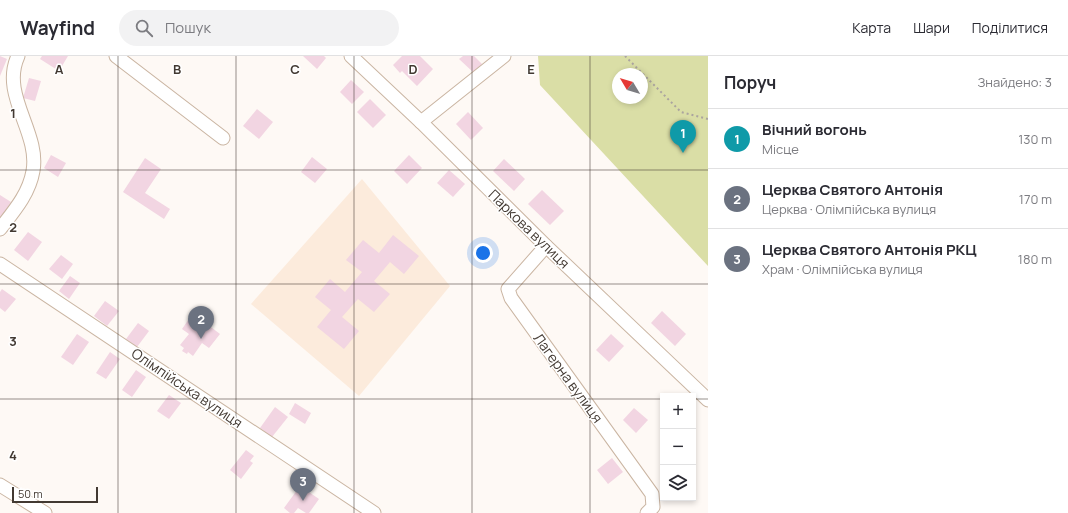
<!DOCTYPE html>
<html lang="uk">
<head>
<meta charset="utf-8">
<style>
  :root { --surface:#fff; --page:#f2f2f3; --text:#2b2b33; --muted:#7c7c81; --line:#e1e1e2; --accent:#d93025 }
  body { margin:0; font-family:Manrope,sans-serif; background:var(--page); color:var(--text) }
  .controls { position:absolute; right:12px; bottom:12px; display:grid; overflow:hidden; border-radius:0px; box-shadow:0 2px 6px #0003 }
  .controls button { width:36px; height:36px; display:grid; place-items:center; padding:0; border:0; border-bottom:1px solid var(--line); background:var(--surface); color:var(--text); font:20px sans-serif }
  .compass { position:absolute; left:612px; top:12px; width:36px; height:36px; border-radius:50%; background:var(--surface); box-shadow:0 2px 6px #0003; rotate:308deg }
  .scale { position:absolute; left:12px; bottom:10px; width:86px; box-sizing:border-box; padding-left:4px; border:2px solid #423932; border-top:0; font-size:11px; line-height:14px; white-space:nowrap; color:#423932; -webkit-text-stroke:3px #fff; paint-order:stroke }
  .you { position:absolute; left:483px; top:197px; width:14px; height:14px; margin:-10px; border:3px solid #fff; border-radius:50%; background:#1a73e8; box-shadow:0 0 0 6px #1a73e833 }
  .badge { display:grid; place-items:center; width:26px; height:26px; border-radius:50%; background:var(--accent); color:#fff; font-size:13px; font-weight:700 }
  .pin { position:absolute; translate:-50% -33px; filter:drop-shadow(0 1px 2px #0008) }
  .pin::after { content:''; position:absolute; top:21px; width:14px; height:12px; background:inherit; clip-path:polygon(0 0,100% 0,50% 100%) }
  .list { margin:0; padding:0; list-style:none }
  h2 { display:flex; justify-content:space-between; align-items:center; height:52px; margin:0; padding:0 16px; font-size:17px }
  h2 small { font-size:13px; font-weight:400; color:var(--muted) }
  .list li { display:grid; grid-template-columns:26px 1fr auto; gap:12px; align-items:center; box-sizing:border-box; height:60px; padding:0 16px; border-top:1px solid var(--line) }
  .list b { display:block; font-size:15px; white-space:nowrap }
  .list p { margin:0; font-size:13px; white-space:nowrap; color:var(--muted) }
  .list em { font-size:13px; font-style:normal; color:var(--muted) }
  .icon { flex:none; width:22px; height:22px; fill:none; stroke:currentColor; stroke-width:2; stroke-linecap:round; stroke-linejoin:round }
  .map { position:relative; flex:none; width:708px; height:457px; overflow:hidden }
  header { display:flex; align-items:center; gap:24px; box-sizing:border-box; height:56px; padding:0 20px; background:var(--surface); border-bottom:1px solid var(--line) }
  header strong { font-size:19px }
  nav { display:flex; gap:22px; margin-inline-start:auto; font-size:14px }
  .search { width:280px; height:36px; background:var(--page); display:flex; align-items:center; gap:10px; box-sizing:border-box; padding:0 14px; border-radius:22px; color:var(--muted); font-size:15px }
  main { display:flex }
  aside { flex:1; background:var(--surface) }
  .map>svg:first-child { display:block }
  .built { fill:#fcebdc }
  .green { fill:#dadea6; fill-rule:evenodd }
  .building { fill:#f2d5e2 }
  .lines { fill:none; stroke-linecap:round; stroke-linejoin:round }
  .minor-casing { stroke:#cab5a2; stroke-width:15 }
  .path { stroke:#aba49f; stroke-width:2; stroke-dasharray:2 3; stroke-linecap:butt }
  .minor { stroke:#fff; stroke-width:13 }
  .grid { fill:none; stroke:#423932; stroke-width:1; stroke-opacity:0.55 }
  .labels { text-anchor:middle; stroke-width:3; stroke-linejoin:round; paint-order:stroke }
  .street-label { font-size:14px; fill:#423932; stroke:#fff }
  .grid-label { font-size:13px; text-anchor:middle; font-weight:bold; fill:#423932; stroke:#fff; stroke-width:3; stroke-linejoin:round; paint-order:stroke }
</style>
</head>
<body>
<header>
<strong>Wayfind</strong>
<div class="search"><svg class="icon" aria-label="search" viewBox="0 0 24 24"><circle cx="10" cy="10" r="6"/><path d="M15 15l6 6"/></svg>Пошук</div>
<nav><a>Карта</a><a>Шари</a><a>Поділитися</a></nav>
</header>
<main>
<div class="map">
<svg width="708" height="457" viewBox="0 0 708 457">
  <rect width="100%" height="100%" fill="#fef9f5"/>
  <path class="built" d="M362 123 450 230 359 340 251 248Z"/>
  <path class="green" d="M538 0H708V210L540 29ZM618 18H642V42H618Z"/>
  <g class="building">
    <path d="M0 0 7 3 0 20Z"/>
    <path d="M42 0H68L59 15 40 3Z"/>
    <path d="M303 0H324L326 2 317 13Z"/>
    <path d="M402 0H420L433 13 417 30 402 15 400 17 393 9Z"/>
    <path d="M463 0H474L482 8 474 17 459 3Z"/>
    <path d="M29 22 41 25 35 45 23 42Z"/>
    <path d="M351 24 364 36 352 48 340 36Z"/>
    <path d="M370 43 386 59 373 72 357 56Z"/>
    <path d="M257 53 273 66 259 83 243 70Z"/>
    <path d="M468 56 483 72 471 84 456 68Z"/>
    <path d="M51 99 66 107 58 121 44 112Z"/>
    <path d="M409 99 422 112 407 128 394 115Z"/>
    <path d="M312 101 327 113 315 127 301 116Z"/>
    <path d="M145 102 161 113 145 137 170 153 164 163 123 136Z"/>
    <path d="M504 103 525 123 514 135 493 115Z"/>
    <path d="M449 114 465 128 453 141 437 127Z"/>
    <path d="M542 134 564 155 550 169 528 148Z"/>
    <path d="M0 139 11 146 0 163Z"/>
    <path d="M28 176 42 186 28 205 14 194Z"/>
    <path d="M393 179 419 200 404 218 390 206 374 225 390 238 374 256 358 243 342 261 359 275 344 293 317 271 331 254 315 241 330 223 345 236 362 216 346 204 363 184 379 197Z"/>
    <path d="M61 199 73 208 62 223 49 213Z"/>
    <path d="M70 220 80 227 69 243 59 235Z"/>
    <path d="M2 233 16 243 5 256 0 252V236Z"/>
    <path d="M105 245 119 255 107 270 94 260Z"/>
    <path d="M662 255 686 278 675 290 651 267Z"/>
    <path d="M191 260 198 264 199 262 220 278 209 292 202 287 193 300 188 296 187 298 182 295 184 292 180 289 189 278 182 273Z"/>
    <path d="M138 267 149 275 137 291 126 283Z"/>
    <path d="M77 278 89 286 73 309 61 301Z"/>
    <path d="M611 278 624 290 609 306 596 294Z"/>
    <path d="M110 296 120 303 106 323 96 317Z"/>
    <path d="M136 314 146 321 132 341 122 334Z"/>
    <path d="M169 339 181 347 169 363 157 355Z"/>
    <path d="M295 347 311 357 305 368 289 358Z"/>
    <path d="M275 351 288 361 272 381 260 372Z"/>
    <path d="M634 352 648 364 636 377 623 364Z"/>
    <path d="M246 394 254 400 250 405 253 407 241 423 230 414Z"/>
    <path d="M612 402 623 416 608 428 597 414Z"/>
    <path d="M300 430 319 443 309 457H306L298 452 294 457H290L284 452Z"/>
  </g>
  <g class="lines">
    <g class="minor-casing">
      <g id="minor">
        <path d="M116 0 223 82"/>
        <path d="M351 0 421 66 546 190 708 344"/>
        <path d="M421 66 504 0"/>
        <path d="M0 173C14 155 29 138 33 115 40 76 0 39 18 0"/>
        <path d="M546 190 508 233 511 242 652 438 653 451 647 457"/>
        <path d="M0 208 374 457"/>
        <path d="M0 429 45 457"/>
      </g>
    </g>
    <path class="path" d="M625 0 681 56 708 63"/>
    <use href="#minor" class="minor"/>
  </g>
  <path class="grid" d="M118 0V457M236 0V457M354 0V457M472 0V457M590 0V457M0 114H708M0 228H708M0 343H663M693 343H708"/>
  <g class="labels">
    <g class="street-label">
      <text transform="translate(529 173) rotate(44)" y="5">Паркова вулиця</text>
      <text transform="translate(568 322) rotate(54)" y="5">Лагерна вулиця</text>
      <text transform="translate(187 332) rotate(34)" y="5">Олімпійська вулиця</text>
    </g>
  </g>
  <g class="grid-label">
    <text x="59" y="18">A</text>
    <text x="177" y="18">B</text>
    <text x="295" y="18">C</text>
    <text x="413" y="18">D</text>
    <text x="531" y="18">E</text>
    <text x="13" y="62">1</text>
    <text x="13" y="176">2</text>
    <text x="13" y="290">3</text>
    <text x="13" y="404">4</text>
  </g>
</svg>
<div class="controls">
<button>+</button>
<button>−</button>
<button><svg class="icon" aria-label="layers" viewBox="0 0 24 24"><path d="M12 4l9 5-9 5-9-5zM3 14l9 5 9-5"/></svg></button>
</div>
<svg class="compass" viewBox="-18 -18 36 36"><path d="M0-13l5 13h-10z" fill="#e53935"/><path d="M0 13l5-13h-10z" fill="#7c7c81"/></svg>
<div class="scale">50 m</div>
<div class="you"></div>
<div class="pin badge" style="left:683px;top:97px;background:#0f9aa8">1</div>
<div class="pin badge" style="left:201px;top:283px;background:#6b7280">2</div>
<div class="pin badge" style="left:303px;top:445px;background:#6b7280">3</div>
</div>
<aside>
<h2>Поруч<small>Знайдено: 3</small></h2>
<ul class="list">
<li><span class="badge" style="background:#0f9aa8">1</span><div><b>Вічний вогонь</b><p>Місце</p></div><em>130 m</em></li>
<li><span class="badge" style="background:#6b7280">2</span><div><b>Церква Святого Антонія</b><p>Церква · Олімпійська вулиця</p></div><em>170 m</em></li>
<li><span class="badge" style="background:#6b7280">3</span><div><b>Церква Святого Антонія РКЦ</b><p>Храм · Олімпійська вулиця</p></div><em>180 m</em></li>
</ul>
</aside>
</main>
</body>
</html>
